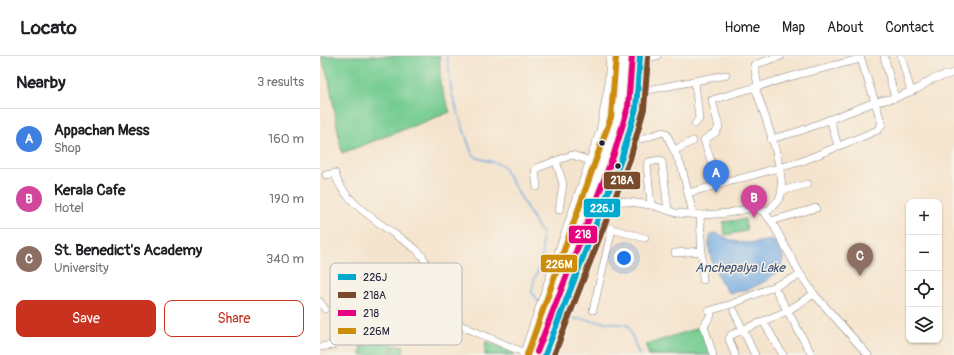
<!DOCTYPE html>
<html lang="en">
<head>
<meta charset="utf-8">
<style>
  :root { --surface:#fff; --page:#f2f2f2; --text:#202124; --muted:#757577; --line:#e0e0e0; --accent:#c8321e }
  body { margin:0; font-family:Pangolin,sans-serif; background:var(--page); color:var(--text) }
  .controls { position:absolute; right:12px; bottom:12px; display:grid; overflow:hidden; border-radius:8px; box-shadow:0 1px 3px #0004 }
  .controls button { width:36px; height:36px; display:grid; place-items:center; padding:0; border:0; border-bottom:1px solid var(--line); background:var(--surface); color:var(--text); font:20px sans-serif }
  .you { position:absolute; left:304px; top:202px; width:14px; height:14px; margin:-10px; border:3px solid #fff; border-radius:50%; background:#1a73e8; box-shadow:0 0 0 6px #1a73e833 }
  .badge { display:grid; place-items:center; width:26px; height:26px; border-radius:50%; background:var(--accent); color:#fff; font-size:13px; font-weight:700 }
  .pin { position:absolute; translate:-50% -33px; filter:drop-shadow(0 1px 2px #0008) }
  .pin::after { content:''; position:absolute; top:21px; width:14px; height:12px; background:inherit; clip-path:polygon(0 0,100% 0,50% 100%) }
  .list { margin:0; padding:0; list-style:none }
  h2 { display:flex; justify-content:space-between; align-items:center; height:52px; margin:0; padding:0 16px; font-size:17px }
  h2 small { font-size:13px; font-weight:400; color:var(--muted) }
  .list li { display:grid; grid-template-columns:26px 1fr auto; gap:12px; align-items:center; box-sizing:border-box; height:60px; padding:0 16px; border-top:1px solid var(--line) }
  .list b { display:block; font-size:15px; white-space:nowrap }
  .list p { margin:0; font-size:13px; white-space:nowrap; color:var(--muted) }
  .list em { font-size:13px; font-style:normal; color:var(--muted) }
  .actions { display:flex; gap:8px; padding:12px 16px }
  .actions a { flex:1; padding:9px 0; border:1px solid var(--accent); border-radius:8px; text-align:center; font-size:14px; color:var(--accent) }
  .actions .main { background:var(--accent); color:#fff }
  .icon { flex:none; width:22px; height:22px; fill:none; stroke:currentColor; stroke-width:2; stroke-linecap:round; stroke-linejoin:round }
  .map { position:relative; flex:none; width:634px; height:299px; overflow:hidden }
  header { display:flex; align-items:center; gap:24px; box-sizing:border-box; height:56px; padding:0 20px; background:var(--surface); border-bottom:1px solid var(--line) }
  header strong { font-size:19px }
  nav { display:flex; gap:22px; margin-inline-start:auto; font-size:14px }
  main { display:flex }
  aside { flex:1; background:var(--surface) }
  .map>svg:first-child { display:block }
  .green { fill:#74cc92; stroke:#4b7766 }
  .water { fill:#72aae1; stroke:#4a668e }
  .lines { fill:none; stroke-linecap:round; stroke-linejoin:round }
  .stream { stroke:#72aae1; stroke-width:1.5 }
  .minor-casing { stroke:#8c8384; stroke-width:8 }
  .highway-casing { stroke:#8c8384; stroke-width:12 }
  .minor { stroke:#fff; stroke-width:7 }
  .highway { stroke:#fff; stroke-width:10 }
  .highway-bridge-casing { stroke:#8c8384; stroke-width:12; stroke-linecap:butt }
  .highway-bridge { stroke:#fff; stroke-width:10 }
  .bus-1-casing { stroke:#f7f3e8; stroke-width:9 }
  .bus-2-casing { stroke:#f7f3e8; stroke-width:9 }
  .bus-3-casing { stroke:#f7f3e8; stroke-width:9 }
  .bus-4-casing { stroke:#f7f3e8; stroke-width:9 }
  .bus-1 { stroke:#00a9ce; stroke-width:6 }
  .bus-2 { stroke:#7a4b2a; stroke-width:6 }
  .bus-3 { stroke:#e5007d; stroke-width:6 }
  .bus-4 { stroke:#cc8c0c; stroke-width:6 }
  .bus-dot { fill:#22223b; stroke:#f7f3e8; stroke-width:1.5 }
  .labels { text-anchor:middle; stroke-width:3; stroke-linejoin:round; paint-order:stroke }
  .water-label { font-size:13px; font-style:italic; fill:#3e5275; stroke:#f7f3e8 }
  .key { fill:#f7f3e8; stroke:#b7b4b4; stroke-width:1 }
  .key-label { font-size:11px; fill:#22223b }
  .line-badge { stroke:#f7f3e8; stroke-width:1.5 }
  .badge-label { font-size:11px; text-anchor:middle; font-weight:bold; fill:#fff }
</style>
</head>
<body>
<header>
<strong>Locato</strong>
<nav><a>Home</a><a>Map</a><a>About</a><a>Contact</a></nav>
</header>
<main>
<aside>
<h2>Nearby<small>3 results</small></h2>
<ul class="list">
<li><span class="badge" style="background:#3f7fe0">A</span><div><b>Appachan Mess</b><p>Shop</p></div><em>160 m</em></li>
<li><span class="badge" style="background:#d1479c">B</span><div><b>Kerala Cafe</b><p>Hotel</p></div><em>190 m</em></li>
<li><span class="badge" style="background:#8d6e63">C</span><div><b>St. Benedict's Academy</b><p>University</p></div><em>340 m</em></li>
</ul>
<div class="actions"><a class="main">Save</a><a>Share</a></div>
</aside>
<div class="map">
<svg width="634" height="299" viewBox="0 0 634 299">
  <rect width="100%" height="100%" fill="#f7f3e8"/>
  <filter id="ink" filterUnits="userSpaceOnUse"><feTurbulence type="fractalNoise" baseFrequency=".025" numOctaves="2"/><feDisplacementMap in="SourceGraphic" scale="8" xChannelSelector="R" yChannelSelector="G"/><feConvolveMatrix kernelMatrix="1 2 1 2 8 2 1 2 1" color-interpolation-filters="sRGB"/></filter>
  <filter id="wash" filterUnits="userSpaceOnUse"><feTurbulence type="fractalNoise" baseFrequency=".012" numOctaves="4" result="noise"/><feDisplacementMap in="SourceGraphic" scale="16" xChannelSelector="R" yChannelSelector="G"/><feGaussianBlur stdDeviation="0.9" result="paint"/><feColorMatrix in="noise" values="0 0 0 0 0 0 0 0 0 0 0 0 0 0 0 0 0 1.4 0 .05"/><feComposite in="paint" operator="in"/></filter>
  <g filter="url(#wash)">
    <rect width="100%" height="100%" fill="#f5e4cd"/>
    <g class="green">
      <path d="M1 0H120V28L130 56 22 97 9 24Z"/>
      <path d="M425 163 427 175 405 179 403 166Z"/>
      <path d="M45 260 76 264 71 299H40Z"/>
      <path d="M383 270 393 299H329L326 289Z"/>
      <path d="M166 285 196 299H165Z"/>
      <path d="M74 289 84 290 83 299H73Z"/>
    </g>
    <path class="water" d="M397 177C419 190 428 188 452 184 487 210 430 239 408 236 399 225 382 190 392 178Z"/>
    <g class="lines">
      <g class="stream">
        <path d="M127 0 132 39 152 98 158 102 182 109 222 178V205L214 224 212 237 219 246"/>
        <path d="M242 261 308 269 319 299"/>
      </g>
    </g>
  </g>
  <g filter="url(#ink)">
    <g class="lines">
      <g class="minor-casing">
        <g id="minor">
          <path d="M564 0 575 42"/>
          <path d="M581 0 591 36"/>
          <path d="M320 2 337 0"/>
          <path d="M438 30 434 9 461 0"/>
          <path d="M435 31C443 55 466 115 461 139 459 146 450 152 445 158"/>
          <path d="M318 34H328L406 19"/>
          <path d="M318 36 320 0"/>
          <path d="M510 63 518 90"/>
          <path d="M375 68 379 63 375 26"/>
          <path d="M451 83 480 75 555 46 575 42 599 32 612 23 634 17"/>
          <path d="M308 84 321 83 343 76 346 77 362 112 373 158"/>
          <path d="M355 94 373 85"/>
          <path d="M236 105 243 128 239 154"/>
          <path d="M6 119 15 117C21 147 74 176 97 194L103 201 132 259 142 270 207 298"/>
          <path d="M264 125 301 145 331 149 356 157 382 159 409 157 431 152 443 155 452 166 479 216 494 238 548 299"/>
          <path d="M399 129 384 84 396 76 399 71 392 44 480 18 540 3"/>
          <path d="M217 131 215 115 217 112 252 99 271 105"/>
          <path d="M461 135 488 128"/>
          <path d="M368 137 480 106 558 74 562 68 540 0"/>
          <path d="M331 149 327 109 329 106 340 104 342 106 348 154"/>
          <path d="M380 159 383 224"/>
          <path d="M451 165 496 152"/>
          <path d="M273 168 325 182"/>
          <path d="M355 197 382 195"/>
          <path d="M457 236 492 299"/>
          <path d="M0 246 5 253"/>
          <path d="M273 254 292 173"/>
          <path d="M414 255 435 299"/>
          <path d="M443 265 463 299"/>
          <path d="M0 291 14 289"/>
          <path d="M203 299 280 75 288 32 290 0"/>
          <path d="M225 299 248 237 302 101 311 71"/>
          <path d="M393 299 384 270 391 259 389 255 412 248 481 219"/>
          <path d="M415 299 409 283 411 279 467 255 494 238"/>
        </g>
      </g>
      <g class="highway-casing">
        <g id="highway">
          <path d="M306 76 313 52 314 19"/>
          <path d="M262 149 291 61 296 0"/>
        </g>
      </g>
      <use href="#minor" class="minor"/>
      <use href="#highway" class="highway"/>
      <g class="highway-bridge-casing">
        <g id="highway-bridge">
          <path d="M210 299C224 255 242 213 259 170 282 110 301 66 302 0"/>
          <path d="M219 299C234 255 251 213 268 170 292 110 310 66 311 0"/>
        </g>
      </g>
      <use href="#highway-bridge" class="highway-bridge"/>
      <g class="bus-1-casing">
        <path id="bus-1" d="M225 299 302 101 316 52 320 0"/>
      </g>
      <g class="bus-2-casing">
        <path id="bus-2" d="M234 299 310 103 324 53 328 1"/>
      </g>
      <g class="bus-3-casing">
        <path id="bus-3" d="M217 296 294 98 308 51 312 0"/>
      </g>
      <g class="bus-4-casing">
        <path id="bus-4" d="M207 299 291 61 296 0"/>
      </g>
      <use href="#bus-1" class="bus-1"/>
      <use href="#bus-2" class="bus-2"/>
      <use href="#bus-3" class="bus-3"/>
      <use href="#bus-4" class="bus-4"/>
    </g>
  </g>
  <g class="bus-dot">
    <circle cx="282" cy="87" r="3.5"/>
    <circle cx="298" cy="110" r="3.5"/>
  </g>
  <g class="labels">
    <g class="water-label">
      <text x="420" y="216">Anchepalya Lake</text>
    </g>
  </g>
  <rect x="10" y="207" width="132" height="82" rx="6" class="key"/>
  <rect x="18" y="218" width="18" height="6" fill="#00a9ce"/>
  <rect x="18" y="236" width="18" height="6" fill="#7a4b2a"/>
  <rect x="18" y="254" width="18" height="6" fill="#e5007d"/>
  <rect x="18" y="272" width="18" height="6" fill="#cc8c0c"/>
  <g class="key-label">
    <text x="43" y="225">226J</text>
    <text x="43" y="243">218A</text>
    <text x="43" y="261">218</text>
    <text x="43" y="279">226M</text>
  </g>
  <g class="line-badge">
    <rect x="283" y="115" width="38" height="19" rx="4" fill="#7a4b2a"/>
    <rect x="263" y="142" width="38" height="20" rx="4" fill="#00a9ce"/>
    <rect x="248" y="169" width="30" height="19" rx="4" fill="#e5007d"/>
    <rect x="220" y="198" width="38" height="19" rx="4" fill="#cc8c0c"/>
  </g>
  <g class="badge-label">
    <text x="302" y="128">218A</text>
    <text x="282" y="156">226J</text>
    <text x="263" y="182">218</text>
    <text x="239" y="212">226M</text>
  </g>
</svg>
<div class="controls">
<button>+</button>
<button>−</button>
<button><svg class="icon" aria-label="locate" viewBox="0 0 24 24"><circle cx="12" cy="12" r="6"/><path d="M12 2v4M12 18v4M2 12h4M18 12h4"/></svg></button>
<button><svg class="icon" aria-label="layers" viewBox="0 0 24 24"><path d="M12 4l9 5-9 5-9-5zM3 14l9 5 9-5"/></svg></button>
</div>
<div class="you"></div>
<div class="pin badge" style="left:396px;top:137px;background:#3f7fe0">A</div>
<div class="pin badge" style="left:434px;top:162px;background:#d1479c">B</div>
<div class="pin badge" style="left:540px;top:220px;background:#8d6e63">C</div>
</div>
</main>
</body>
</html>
